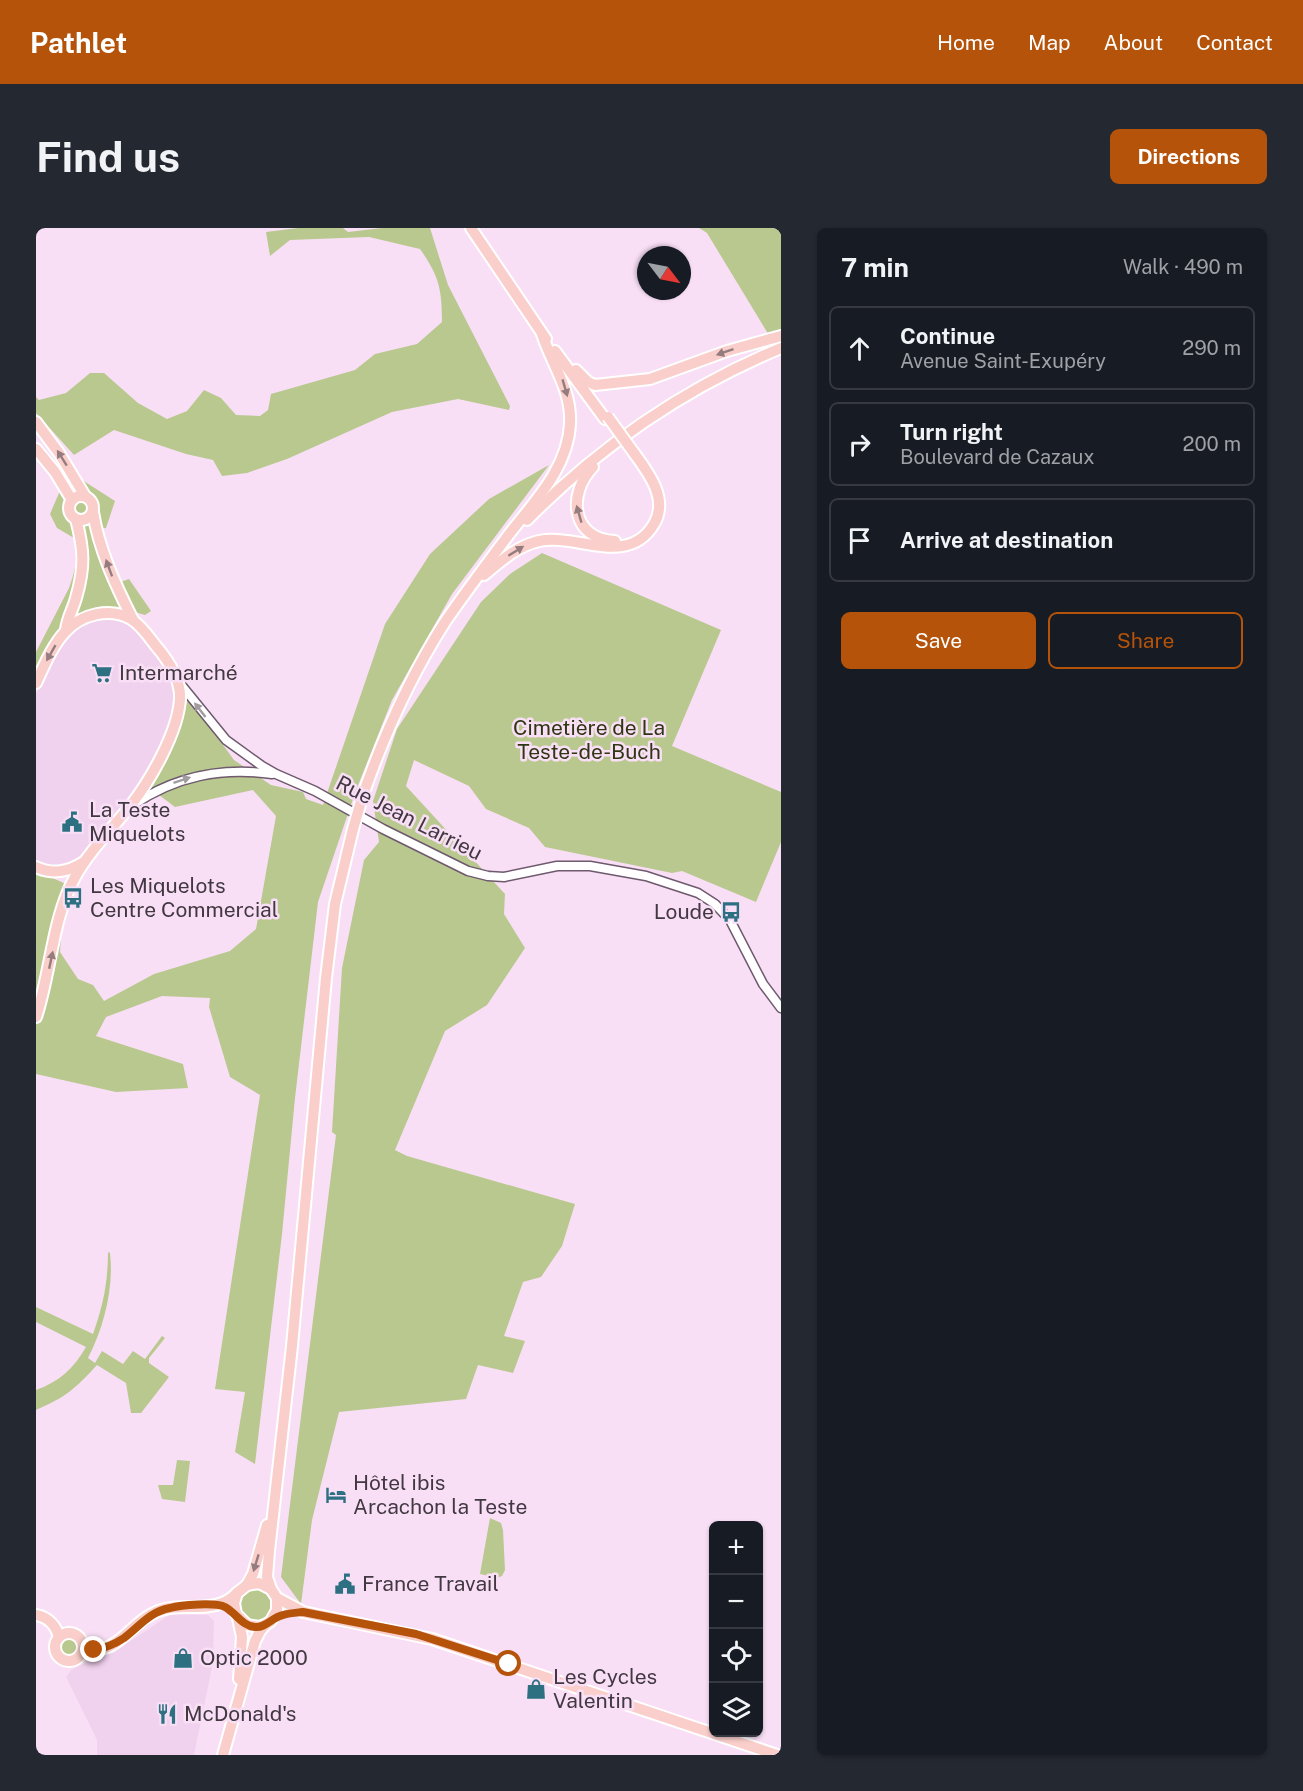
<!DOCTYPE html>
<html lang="en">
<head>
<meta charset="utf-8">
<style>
  :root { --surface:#171b24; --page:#242831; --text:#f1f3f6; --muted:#9ea1a6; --line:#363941; --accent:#b45309 }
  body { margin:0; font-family:"Public Sans",sans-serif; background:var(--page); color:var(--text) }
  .controls { position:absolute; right:18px; bottom:18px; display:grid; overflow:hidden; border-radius:9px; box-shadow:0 2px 4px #0004 }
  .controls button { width:54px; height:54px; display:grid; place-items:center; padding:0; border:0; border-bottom:2px solid var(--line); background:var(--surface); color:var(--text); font:30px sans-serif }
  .compass { position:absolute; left:601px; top:18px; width:54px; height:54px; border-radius:50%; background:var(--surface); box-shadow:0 2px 4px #0004; rotate:122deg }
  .stop { position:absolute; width:18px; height:18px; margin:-14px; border:4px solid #b45309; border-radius:50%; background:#fff }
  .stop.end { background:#b45309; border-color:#fff; box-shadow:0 2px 6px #0008 }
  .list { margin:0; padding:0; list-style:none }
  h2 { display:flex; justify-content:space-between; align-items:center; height:78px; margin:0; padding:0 24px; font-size:26px }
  h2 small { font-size:20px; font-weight:400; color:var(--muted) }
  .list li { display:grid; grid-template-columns:39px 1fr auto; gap:18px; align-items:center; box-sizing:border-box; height:84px; margin:0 12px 12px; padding:0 12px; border:2px solid var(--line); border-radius:9px }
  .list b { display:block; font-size:22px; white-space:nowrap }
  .list p { margin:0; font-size:20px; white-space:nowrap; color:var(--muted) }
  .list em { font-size:20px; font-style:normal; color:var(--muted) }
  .actions { display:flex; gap:12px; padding:18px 24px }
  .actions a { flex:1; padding:14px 0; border:2px solid var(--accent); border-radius:9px; text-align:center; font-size:21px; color:var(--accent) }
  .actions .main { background:var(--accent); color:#fff }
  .icon { flex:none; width:33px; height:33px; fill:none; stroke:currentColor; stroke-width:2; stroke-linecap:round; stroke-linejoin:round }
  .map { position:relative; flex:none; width:745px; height:1527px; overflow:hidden; border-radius:9px }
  header { display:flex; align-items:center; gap:36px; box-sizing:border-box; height:84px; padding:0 30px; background:var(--accent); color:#fff }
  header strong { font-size:28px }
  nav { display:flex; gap:33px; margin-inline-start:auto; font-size:21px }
  .intro { display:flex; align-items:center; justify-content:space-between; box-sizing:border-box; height:144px; padding:0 36px }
  h1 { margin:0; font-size:42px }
  .button { padding:15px 27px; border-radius:9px; background:var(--accent); color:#fff; font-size:21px; font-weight:700 }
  main { display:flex; gap:36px; padding:0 36px }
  aside { flex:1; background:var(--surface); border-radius:9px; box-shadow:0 2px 4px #0004 }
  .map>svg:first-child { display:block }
  .built { fill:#f1d2ee }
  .green { fill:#b9c88e }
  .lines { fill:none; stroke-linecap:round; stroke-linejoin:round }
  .minor-casing { stroke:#6e596d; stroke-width:11 }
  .major-casing { stroke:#fff; stroke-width:14 }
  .minor { stroke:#fff; stroke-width:8 }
  .major { stroke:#facfcb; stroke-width:10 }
  .major-bridge-casing { stroke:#fff; stroke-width:14; stroke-linecap:butt }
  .major-bridge { stroke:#facfcb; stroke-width:10 }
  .oneway { fill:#957c7f }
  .oneway2 { fill:#a09ca0 }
  .route { stroke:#b45309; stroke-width:8 }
  .labels { text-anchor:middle; stroke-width:5; stroke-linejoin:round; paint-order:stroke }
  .poi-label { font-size:21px; fill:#423841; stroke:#f9dff6; text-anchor:start }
  .park-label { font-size:21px; fill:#2f3712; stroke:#f9dff6 }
  .street-label { font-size:21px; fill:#423841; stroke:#f9dff6 }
</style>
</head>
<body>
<header>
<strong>Pathlet</strong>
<nav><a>Home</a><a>Map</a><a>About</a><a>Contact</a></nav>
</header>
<div class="intro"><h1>Find us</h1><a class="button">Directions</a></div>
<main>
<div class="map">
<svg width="745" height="1527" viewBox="0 0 745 1527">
  <rect width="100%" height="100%" fill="#f9dff6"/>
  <g class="built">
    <path d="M69 388 88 393 100 402 112 414 133 443 140 471 137 487 113 540 93 571 60 611 37 635 23 640 9 638 0 633V466L23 419 31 408 50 394Z"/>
    <path d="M135 1386 172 1387 178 1393 177 1435 158 1527H61V1512L30 1449 35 1442 93 1414Z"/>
  </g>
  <g class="green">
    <path d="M262 0H307L312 4 346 0H394L412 57 474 178 473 182 422 171 356 184 251 231 211 245 186 248 177 232 150 226 78 202 38 227 0 185V169L3 172 30 165 54 145H68L102 175 131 191 151 183 168 162 185 170 200 187 224 188 232 182 235 166 319 142 339 126 381 116 406 94C406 61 403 48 384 21L333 9 254 12 234 28 230 4Z"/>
    <path d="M663 0H745V127L671 5Z"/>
    <path d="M513 237 416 366 356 472 319 565 282 674 259 870 246 1006 219 1236 199 1224 209 1164 179 1161 224 867 194 849 173 779 174 770 126 768 70 789 60 808 147 836 152 860 80 864 0 846V643L28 655 24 724 42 751 57 757 68 773 118 746 194 723 220 701 240 588 217 562 139 579 111 558 153 470 198 532 235 557 267 564 270 571 287 577 349 396 394 326 453 271Z"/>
    <path d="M43 250 79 273 70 300 58 301 76 357 93 351 115 383 109 387C80 378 73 378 44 387L34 377 20 411 10 422 0 442V424L33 360 37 348 40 335 38 310 21 300 14 286 23 265Z"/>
    <path d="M506 325 685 402 636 518 745 564V614L720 674 646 643 636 645 509 619 493 600 450 581 433 558 378 532 370 558 469 666 468 686 489 720 451 777 409 803 359 922 371 928 539 976 526 1018 505 1049 487 1054 468 1108 489 1113 477 1145 442 1137 430 1171 303 1184 276 1292 265 1376 245 1349 300 907 296 904 306 740 328 632 343 614 337 573 361 501 445 374 474 346Z"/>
    <path d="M72 1024 74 1025C78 1060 68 1099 52 1130L59 1135 66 1123 87 1136 97 1123 109 1131 126 1108 129 1110 113 1130V1135L133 1149 105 1185H95L90 1155 61 1137C39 1161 30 1169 0 1182V1162C23 1154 38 1140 50 1119L0 1094V1079L57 1106C67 1078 72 1054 72 1024Z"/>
    <path d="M141 1232 154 1233 149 1274 126 1271 122 1257H137Z"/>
    <path d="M454 1290 465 1295 467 1302 469 1342 466 1348 461 1350 444 1346Z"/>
    <circle cx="220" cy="1377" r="17"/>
    <circle cx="34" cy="1420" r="11"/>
  </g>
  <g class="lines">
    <g class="minor-casing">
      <g id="minor">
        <path d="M142 453 190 512 226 538 240 546 279 563 347 601 432 643 452 648 468 649 521 638H554L610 648 662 665 679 676 694 692 727 756 745 780"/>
        <path d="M97 577C140 548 185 539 236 546"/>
      </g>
    </g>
    <g class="major-casing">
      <g id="major">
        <path d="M435 0 510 111"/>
        <path d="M519 123 569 191"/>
        <path d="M540 142 552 154 559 157 614 151 691 123 745 108"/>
        <path d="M0 194 23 225 49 268"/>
        <path d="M0 221 19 244 36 272"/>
        <path d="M557 239C531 266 535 311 579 313"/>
        <circle cx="45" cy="280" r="12"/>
        <path d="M57 284C63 322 80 358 97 392"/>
        <path d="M491 292C564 218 649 160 745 120"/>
        <path d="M448 347C465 333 481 318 503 313 541 305 592 340 618 296 633 271 612 244 598 225"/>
        <path d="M30 402C31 391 37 381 40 370 49 339 48 322 40 291"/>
        <path d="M0 455C8 438 16 418 29 404 45 386 74 379 95 391 105 397 113 409 120 418 132 432 145 451 144 471 142 504 115 551 95 577 76 601 54 622 39 649 16 691 15 744 0 789"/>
        <path d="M326 570C347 509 374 449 409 394 429 365 450 337 471 309 496 276 532 241 534 196 536 162 516 137 506 106"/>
        <path d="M0 639C17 647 32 644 48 634"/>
        <path d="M211 1357 217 1346 231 1297"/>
        <path d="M235 1361 231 1349 233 1323 256 1118 290 750 299 676 317 601"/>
        <path d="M241 1370V1382L235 1393 229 1397 223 1399 211 1397 200 1386 198 1375 201 1365 211 1357 223 1355 235 1361 241 1370 267 1384 396 1411 741 1527"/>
        <path d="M0 1387C12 1389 20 1398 23 1409"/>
        <path d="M202 1390 206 1409 203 1451"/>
        <circle cx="33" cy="1419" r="14"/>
        <path d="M48 1421C82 1427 91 1399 116 1386 139 1373 165 1384 186 1375 192 1373 197 1369 201 1365"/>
        <path d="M187 1527 219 1413 224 1403 229 1397"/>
      </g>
    </g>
    <use href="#minor" class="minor"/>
    <use href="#major" class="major"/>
    <g class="major-bridge-casing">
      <g id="major-bridge">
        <path d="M572 189 598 225"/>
        <path d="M317 601 326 570"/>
      </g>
    </g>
    <use href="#major-bridge" class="major-bridge"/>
  </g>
  <defs><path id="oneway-solid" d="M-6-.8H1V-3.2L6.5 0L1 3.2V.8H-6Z" transform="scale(1.5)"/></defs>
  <g class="oneway">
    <use href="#oneway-solid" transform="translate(689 124) rotate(161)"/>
    <use href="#oneway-solid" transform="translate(529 160) rotate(74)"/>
    <use href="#oneway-solid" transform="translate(26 230) rotate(-122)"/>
    <use href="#oneway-solid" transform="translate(543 286) rotate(-106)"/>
    <use href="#oneway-solid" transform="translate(480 323) rotate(-32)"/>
    <use href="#oneway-solid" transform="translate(73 340) rotate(-110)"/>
    <use href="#oneway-solid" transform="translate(15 425) rotate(120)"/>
    <use href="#oneway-solid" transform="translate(15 732) rotate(-78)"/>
    <use href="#oneway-solid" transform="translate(220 1335) rotate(107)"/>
  </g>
  <g class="oneway2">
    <use href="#oneway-solid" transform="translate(164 482) rotate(-128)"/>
    <use href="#oneway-solid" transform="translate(146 552) rotate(-18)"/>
  </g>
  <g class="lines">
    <path class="route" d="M58 1422C69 1420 79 1416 88 1410 104 1398 113 1384 134 1380 145 1377 179 1374 189 1379 200 1385 206 1398 219 1399 229 1400 235 1391 244 1388 251 1385 259 1385 267 1384L380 1406 473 1436"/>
  </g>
  <defs>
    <g id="supermarket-bare" transform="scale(1.62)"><path d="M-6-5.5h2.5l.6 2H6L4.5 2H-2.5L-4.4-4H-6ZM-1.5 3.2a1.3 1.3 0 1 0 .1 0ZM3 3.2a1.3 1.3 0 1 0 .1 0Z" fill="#2d7081" stroke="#f9dff6" stroke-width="2.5" paint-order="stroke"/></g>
    <g id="civic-bare" transform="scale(1.62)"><path d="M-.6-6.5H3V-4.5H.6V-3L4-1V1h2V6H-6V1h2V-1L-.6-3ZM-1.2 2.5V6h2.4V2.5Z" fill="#2d7081" stroke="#f9dff6" stroke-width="2.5" paint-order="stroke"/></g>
    <g id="bus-bare" transform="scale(1.62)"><path d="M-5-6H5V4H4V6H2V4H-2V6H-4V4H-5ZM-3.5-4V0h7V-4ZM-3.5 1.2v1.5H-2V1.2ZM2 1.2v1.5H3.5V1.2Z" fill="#2d7081" stroke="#f9dff6" stroke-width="2.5" paint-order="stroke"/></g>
    <g id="hotel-bare" transform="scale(1.62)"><path d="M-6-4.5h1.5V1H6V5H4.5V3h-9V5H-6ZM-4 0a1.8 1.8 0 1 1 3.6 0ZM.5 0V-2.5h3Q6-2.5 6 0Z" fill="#2d7081" stroke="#f9dff6" stroke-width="2.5" paint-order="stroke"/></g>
    <g id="shop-bare" transform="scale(1.62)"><path d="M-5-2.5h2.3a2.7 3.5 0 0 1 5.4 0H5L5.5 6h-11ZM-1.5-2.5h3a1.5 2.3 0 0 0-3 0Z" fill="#2d7081" stroke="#f9dff6" stroke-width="2.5" paint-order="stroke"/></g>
    <g id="restaurant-bare" transform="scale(1.62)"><path d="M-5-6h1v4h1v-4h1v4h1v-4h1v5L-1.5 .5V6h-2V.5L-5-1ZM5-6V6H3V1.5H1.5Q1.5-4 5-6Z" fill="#2d7081" stroke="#f9dff6" stroke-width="2.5" paint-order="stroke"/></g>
  </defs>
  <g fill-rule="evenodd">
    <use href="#supermarket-bare" x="66" y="445"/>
    <use href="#civic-bare" x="36" y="594"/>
    <use href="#bus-bare" x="37" y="670"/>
    <use href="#bus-bare" x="695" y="684"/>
    <use href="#hotel-bare" x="300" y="1267"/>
    <use href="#civic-bare" x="309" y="1356"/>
    <use href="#shop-bare" x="147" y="1430"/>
    <use href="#shop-bare" x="500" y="1461"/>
    <use href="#restaurant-bare" x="131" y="1486"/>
  </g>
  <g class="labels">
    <g class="poi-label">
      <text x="83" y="452">Intermarché</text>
      <text x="53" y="589">La Teste<tspan x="53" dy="24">Miquelots</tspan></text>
      <text x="54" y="665">Les Miquelots<tspan x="54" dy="24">Centre Commercial</tspan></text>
      <text x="678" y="691" text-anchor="end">Loude</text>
      <text x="317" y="1262">Hôtel ibis<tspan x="317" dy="24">Arcachon la Teste</tspan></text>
      <text x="326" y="1363">France Travail</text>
      <text x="164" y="1437">Optic 2000</text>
      <text x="517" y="1456">Les Cycles<tspan x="517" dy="24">Valentin</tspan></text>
      <text x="148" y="1493">McDonald's</text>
    </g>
    <g class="park-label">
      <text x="553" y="507">Cimetière de La<tspan x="553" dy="24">Teste-de-Buch</tspan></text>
    </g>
    <g class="street-label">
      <text transform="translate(373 590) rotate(27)" y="7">Rue Jean Larrieu</text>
    </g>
  </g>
</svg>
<div class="controls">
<button>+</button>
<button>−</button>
<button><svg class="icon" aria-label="locate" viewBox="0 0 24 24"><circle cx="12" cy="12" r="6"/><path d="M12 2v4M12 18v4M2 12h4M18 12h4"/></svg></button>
<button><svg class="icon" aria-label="layers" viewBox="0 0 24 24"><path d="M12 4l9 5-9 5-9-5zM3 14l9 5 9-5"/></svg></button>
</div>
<svg class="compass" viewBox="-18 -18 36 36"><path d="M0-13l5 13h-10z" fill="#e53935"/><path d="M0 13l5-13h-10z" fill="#9ea1a6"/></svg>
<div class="stop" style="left:473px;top:1436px"></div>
<div class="stop end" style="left:58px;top:1422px"></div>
</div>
<aside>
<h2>7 min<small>Walk · 490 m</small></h2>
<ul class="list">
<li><svg class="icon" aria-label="ahead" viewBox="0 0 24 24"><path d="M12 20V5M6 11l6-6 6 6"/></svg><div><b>Continue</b><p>Avenue Saint-Exupéry</p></div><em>290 m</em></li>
<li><svg class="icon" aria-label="right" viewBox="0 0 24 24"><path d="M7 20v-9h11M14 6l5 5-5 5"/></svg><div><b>Turn right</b><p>Boulevard de Cazaux</p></div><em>200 m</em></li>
<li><svg class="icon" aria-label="arrive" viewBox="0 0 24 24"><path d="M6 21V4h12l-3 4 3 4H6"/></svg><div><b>Arrive at destination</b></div></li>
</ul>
<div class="actions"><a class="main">Save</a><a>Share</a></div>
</aside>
</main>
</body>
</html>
